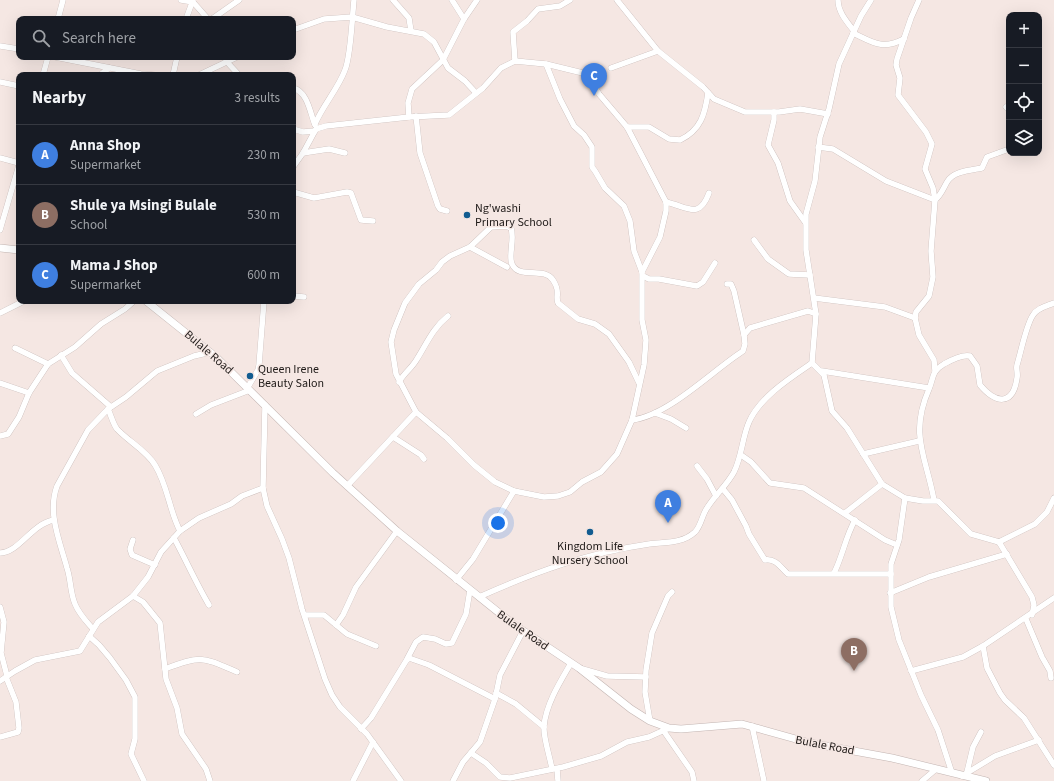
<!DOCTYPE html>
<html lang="en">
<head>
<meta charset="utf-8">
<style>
  :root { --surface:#171b24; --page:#20242c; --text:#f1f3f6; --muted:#9ea1a6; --line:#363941; --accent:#db2777 }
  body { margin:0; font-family:"Source Sans 3",sans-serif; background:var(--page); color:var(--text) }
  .controls { position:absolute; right:12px; top:12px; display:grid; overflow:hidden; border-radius:8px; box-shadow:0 4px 16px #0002 }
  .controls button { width:36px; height:36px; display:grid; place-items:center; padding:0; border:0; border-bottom:1px solid var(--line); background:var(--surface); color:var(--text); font:20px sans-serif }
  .you { position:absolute; left:498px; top:523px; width:14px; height:14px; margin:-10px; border:3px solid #fff; border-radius:50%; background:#1a73e8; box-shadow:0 0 0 6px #1a73e833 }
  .badge { display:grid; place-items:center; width:26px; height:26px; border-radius:50%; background:var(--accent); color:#fff; font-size:13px; font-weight:700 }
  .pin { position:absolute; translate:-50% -33px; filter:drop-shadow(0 1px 2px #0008) }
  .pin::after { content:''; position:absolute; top:21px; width:14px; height:12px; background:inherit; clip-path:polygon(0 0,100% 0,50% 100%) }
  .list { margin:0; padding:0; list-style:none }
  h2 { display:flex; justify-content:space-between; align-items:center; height:52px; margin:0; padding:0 16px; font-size:17px }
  h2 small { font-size:13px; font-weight:400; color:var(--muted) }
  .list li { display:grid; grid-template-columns:26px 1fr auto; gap:12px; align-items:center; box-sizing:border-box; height:60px; padding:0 16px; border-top:1px solid var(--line) }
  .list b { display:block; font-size:15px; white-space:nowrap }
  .list p { margin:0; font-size:13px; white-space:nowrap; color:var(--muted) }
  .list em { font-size:13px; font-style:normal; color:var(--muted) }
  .icon { flex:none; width:22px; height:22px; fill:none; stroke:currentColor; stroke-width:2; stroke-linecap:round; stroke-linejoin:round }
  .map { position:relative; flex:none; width:1054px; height:781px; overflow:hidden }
  .search { position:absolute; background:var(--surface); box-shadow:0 4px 16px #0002; left:16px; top:16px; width:280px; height:44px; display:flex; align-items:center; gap:10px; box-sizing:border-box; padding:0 14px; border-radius:8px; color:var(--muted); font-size:15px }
  .panel { position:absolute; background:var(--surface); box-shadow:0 4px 16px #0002; left:16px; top:72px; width:280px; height:232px; border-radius:8px }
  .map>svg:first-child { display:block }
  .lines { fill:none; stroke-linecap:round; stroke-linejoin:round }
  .minor-casing { stroke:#c3b5b2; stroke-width:6 }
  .tertiary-casing { stroke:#c3b5b2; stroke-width:8 }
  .minor { stroke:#fff; stroke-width:5.5 }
  .tertiary { stroke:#fff; stroke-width:7 }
  .poi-dot { fill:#125c90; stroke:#f5e7e3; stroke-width:1.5 }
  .labels { text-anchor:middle; stroke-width:3; stroke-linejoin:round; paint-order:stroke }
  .poi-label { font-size:12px; fill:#1f1a18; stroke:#f5e7e3; text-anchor:start }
  .street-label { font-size:12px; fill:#1f1a18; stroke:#f5e7e3 }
</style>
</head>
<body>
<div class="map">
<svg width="1054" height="781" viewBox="0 0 1054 781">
  <rect width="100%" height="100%" fill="#f5e7e3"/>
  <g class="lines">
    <g class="minor-casing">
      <g id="minor">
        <path d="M181 0 193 2 208 19"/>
        <path d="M393 0 409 18 411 31"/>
        <path d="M452 0 464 19"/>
        <path d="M617 0 658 51 703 87 714 99 745 112H779L800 109 828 114"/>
        <path d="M838 0C838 12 847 22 854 31"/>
        <path d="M919 0 911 18 897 59 896 65 900 78 898 95 926 132 932 144 925 169 933 188 935 200 931 251 933 277 929 296 916 312 915 318 919 335 934 360 935 371"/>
        <path d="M58 19 63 0"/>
        <path d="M186 19 193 0"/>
        <path d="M212 19 239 0"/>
        <path d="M293 30 324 19 352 17 387 27 424 34 434 42 448 68 465 81 476 93"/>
        <path d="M853 33C874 43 882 50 904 39"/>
        <path d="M0 46 19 49"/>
        <path d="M55 57 141 74 155 75"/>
        <path d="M225 57 227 62 239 75"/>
        <path d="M515 61 513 32 527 21 538 9 560 6 570 0"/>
        <path d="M546 64 560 99 574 126 584 135 592 147V167L595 171 605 188 624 206 630 221 634 251 642 272"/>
        <path d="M611 68 658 51"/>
        <path d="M43 75 48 57"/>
        <path d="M100 75 109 68"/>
        <path d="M173 75 177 57"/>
        <path d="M199 75 237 57"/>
        <path d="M0 82 19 86"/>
        <path d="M293 88C308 92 310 113 315 125"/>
        <path d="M1006 107 1009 110"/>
        <path d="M774 112V120L768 145 778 163 790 201 805 222"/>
        <path d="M416 116 420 153 438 206 440 209 447 211"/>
        <path d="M409 117 408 103 412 89 443 60 464 19 477 0"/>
        <path d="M315 124C323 105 338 89 345 70 351 55 352 18 354 0"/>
        <path d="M627 127H649L669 139 680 140C701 130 705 114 708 93"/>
        <path d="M293 129 303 132 315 131"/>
        <path d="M818 147 833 149 886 181 935 200C941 195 943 189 947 182 953 171 972 170 982 168L987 157 1009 149"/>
        <path d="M303 153 329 149 345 153"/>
        <path d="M0 158 19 163"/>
        <path d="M293 167 303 153 316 129 326 126 409 117 449 115 483 88 501 68 515 61 546 64 587 74 599 94 627 127 666 202V211L660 237 642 272V320L646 340 644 365 632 420 617 454 601 472 582 482 570 492 558 496 544 497 514 491 473 559 456 580"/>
        <path d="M293 192 314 198 347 192 351 193 361 220 373 221"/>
        <path d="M666 202C688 207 699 220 709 193"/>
        <path d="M0 230 19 165"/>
        <path d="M754 240 768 259 789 274 810 275"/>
        <path d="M470 247 507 267"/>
        <path d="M643 276 649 279H659L697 286 703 282 715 263"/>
        <path d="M727 284H731L734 291 744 335"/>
        <path d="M293 296 304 297"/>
        <path d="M814 298 885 307 915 318"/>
        <path d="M0 313 24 301"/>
        <path d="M15 348 48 364"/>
        <path d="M61 355 72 373 111 407"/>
        <path d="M812 363 824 375 832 411 847 428 882 484 905 498 923 501H938L971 534 999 542 1035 524 1047 512 1054 498"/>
        <path d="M822 371 929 388"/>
        <path d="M399 382C404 373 412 368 417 359 427 343 433 328 448 316"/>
        <path d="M0 383 29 393"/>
        <path d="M248 387 258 370 259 365 264 301"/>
        <path d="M265 405 263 488 267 506 282 539 289 558 302 609 325 679 332 695 340 707 367 734 401 781"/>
        <path d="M108 409C111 415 113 424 117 429 129 442 146 450 155 465 168 486 169 510 180 531"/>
        <path d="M655 413 671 419 686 428"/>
        <path d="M196 414 211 405 250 390"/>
        <path d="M632 420C668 416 712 371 743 351L745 344 744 335 750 328 808 311 816 314"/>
        <path d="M0 436 8 434 19 417 29 393 48 364 75 347 101 324 125 309 134 301"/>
        <path d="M393 437 421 455 424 459"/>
        <path d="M863 454 919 441"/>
        <path d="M741 455 751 462 770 483 804 488 885 540 897 545"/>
        <path d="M697 466 707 479 716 496"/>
        <path d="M347 486 416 412"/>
        <path d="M723 489 732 500 746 526 749 534 765 560C776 558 781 568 788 574H891"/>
        <path d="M514 491 495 482 474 465 447 438 416 412 396 374 391 342 394 330 405 303 419 284 436 270 442 262 450 256 470 247 491 227 505 226 511 228C515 239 508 256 512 264 519 280 544 266 553 280 561 292 555 296 558 303L578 319 595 324 609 334 629 362 639 383"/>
        <path d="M905 498 899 540 891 564V607L899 640 921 695 938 730 952 773"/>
        <path d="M934 500C926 456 909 435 929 389 934 377 931 372 944 364 951 360 962 354 970 356L977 366 980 385C996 404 1013 406 1017 378 1018 373 1016 369 1017 365 1021 352 1026 325 1033 315 1037 308 1047 306 1054 303"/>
        <path d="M845 513 882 484"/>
        <path d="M174 538C186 560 196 583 209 605"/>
        <path d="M133 540 130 549 132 555 155 565"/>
        <path d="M999 542 1032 597 1034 605 1032 615"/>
        <path d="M0 553C20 552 31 524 54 520"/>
        <path d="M834 573C843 555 845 538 855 520"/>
        <path d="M890 593 929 577 1007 554"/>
        <path d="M133 596 143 602 160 623 166 679 177 708 182 734 206 769 210 781"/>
        <path d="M479 597C535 572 587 553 649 544 664 542 682 544 695 532 701 526 702 515 707 508 715 495 727 485 734 472 742 456 742 438 749 422 760 397 790 378 812 363L816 314 806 250V214L815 181 820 137 829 109 839 64 861 16 871 0"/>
        <path d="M0 607 4 622 1 653 7 676"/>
        <path d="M305 615H324L347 634 376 646"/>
        <path d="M1026 619 1042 657 1050 671 1051 678"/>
        <path d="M336 625 343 615 356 587 397 531"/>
        <path d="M93 629C86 621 79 614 75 604 70 592 71 580 67 568 60 542 47 513 57 486L88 430 108 409 126 397 157 371 194 356 211 352"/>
        <path d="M89 636 99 645 110 658 126 680 135 697V739L131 754 144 781"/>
        <path d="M983 646 987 668 1000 693 1005 700 1024 718 1054 765"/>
        <path d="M407 659 416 642 423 637 435 639 446 644 452 643 466 614 470 590"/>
        <path d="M579 668 607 676 646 677"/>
        <path d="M165 669C202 655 202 657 237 672"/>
        <path d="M911 671 963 657 983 646 1054 598"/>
        <path d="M0 681 15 671 35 660 80 651 98 622 133 596 148 577 161 552 180 531 199 518 231 504 242 496 263 488"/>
        <path d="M496 693 516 704 544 727"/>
        <path d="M650 721 645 692 646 670 652 633 668 596 672 592"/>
        <path d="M752 726 764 781"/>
        <path d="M361 729 371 718 406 661 409 658 429 665 495 699"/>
        <path d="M663 730 692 772 694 781"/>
        <path d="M0 737 18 732 19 728 16 702 6 677"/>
        <path d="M471 753 486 763 500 777 510 778 563 767 601 756 627 742 649 737 669 728"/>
        <path d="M552 769C550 757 543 737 544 726 546 704 560 682 571 663"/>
        <path d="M557 769 558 781"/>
        <path d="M967 772 973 747 981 732"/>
        <path d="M962 776 995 756 1039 740"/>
        <path d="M353 781 373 742"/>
        <path d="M453 781 463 762 480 742 495 699 500 675 523 631"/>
        <path d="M922 781 935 770"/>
      </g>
    </g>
    <g class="tertiary-casing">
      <g id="tertiary">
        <path d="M0 248 19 250"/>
        <path d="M146 301 216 357 333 473 397 531 513 624 579 668 631 709 650 721 669 728 681 729 742 724 810 743 892 758 986 781"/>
      </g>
    </g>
    <use href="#minor" class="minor"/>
    <use href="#tertiary" class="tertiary"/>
  </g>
  <g class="poi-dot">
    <circle cx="467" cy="215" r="4"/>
    <circle cx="250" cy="376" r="4"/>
    <circle cx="590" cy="532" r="4"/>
  </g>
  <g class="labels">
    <g class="poi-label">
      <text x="475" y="212">Ng'washi<tspan x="475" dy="14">Primary School</tspan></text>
      <text x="258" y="373">Queen Irene<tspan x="258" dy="14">Beauty Salon</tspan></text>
      <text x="590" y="550" text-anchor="middle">Kingdom Life<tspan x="590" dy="14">Nursery School</tspan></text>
    </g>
    <g class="street-label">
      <text transform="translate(209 352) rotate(41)" y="4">Bulale Road</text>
      <text transform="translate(523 630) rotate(35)" y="4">Bulale Road</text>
      <text transform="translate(825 745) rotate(11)" y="4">Bulale Road</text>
    </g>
  </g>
</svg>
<div class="controls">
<button>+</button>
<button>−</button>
<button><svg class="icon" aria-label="locate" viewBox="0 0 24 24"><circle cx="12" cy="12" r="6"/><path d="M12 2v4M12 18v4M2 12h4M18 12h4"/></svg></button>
<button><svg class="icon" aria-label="layers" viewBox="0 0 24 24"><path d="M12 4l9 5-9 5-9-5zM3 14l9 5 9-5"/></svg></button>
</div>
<div class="you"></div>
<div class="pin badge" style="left:668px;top:523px;background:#3f7fe0">A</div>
<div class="pin badge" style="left:854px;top:671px;background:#8d6e63">B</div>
<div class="pin badge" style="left:594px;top:96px;background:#3f7fe0">C</div>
<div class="search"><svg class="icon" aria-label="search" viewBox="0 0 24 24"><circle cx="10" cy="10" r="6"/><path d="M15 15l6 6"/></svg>Search here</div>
<section class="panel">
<h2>Nearby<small>3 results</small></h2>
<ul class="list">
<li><span class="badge" style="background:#3f7fe0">A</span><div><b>Anna Shop</b><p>Supermarket</p></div><em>230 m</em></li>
<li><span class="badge" style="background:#8d6e63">B</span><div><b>Shule ya Msingi Bulale</b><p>School</p></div><em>530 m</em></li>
<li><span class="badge" style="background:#3f7fe0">C</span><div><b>Mama J Shop</b><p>Supermarket</p></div><em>600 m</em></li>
</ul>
</section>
</div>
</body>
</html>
